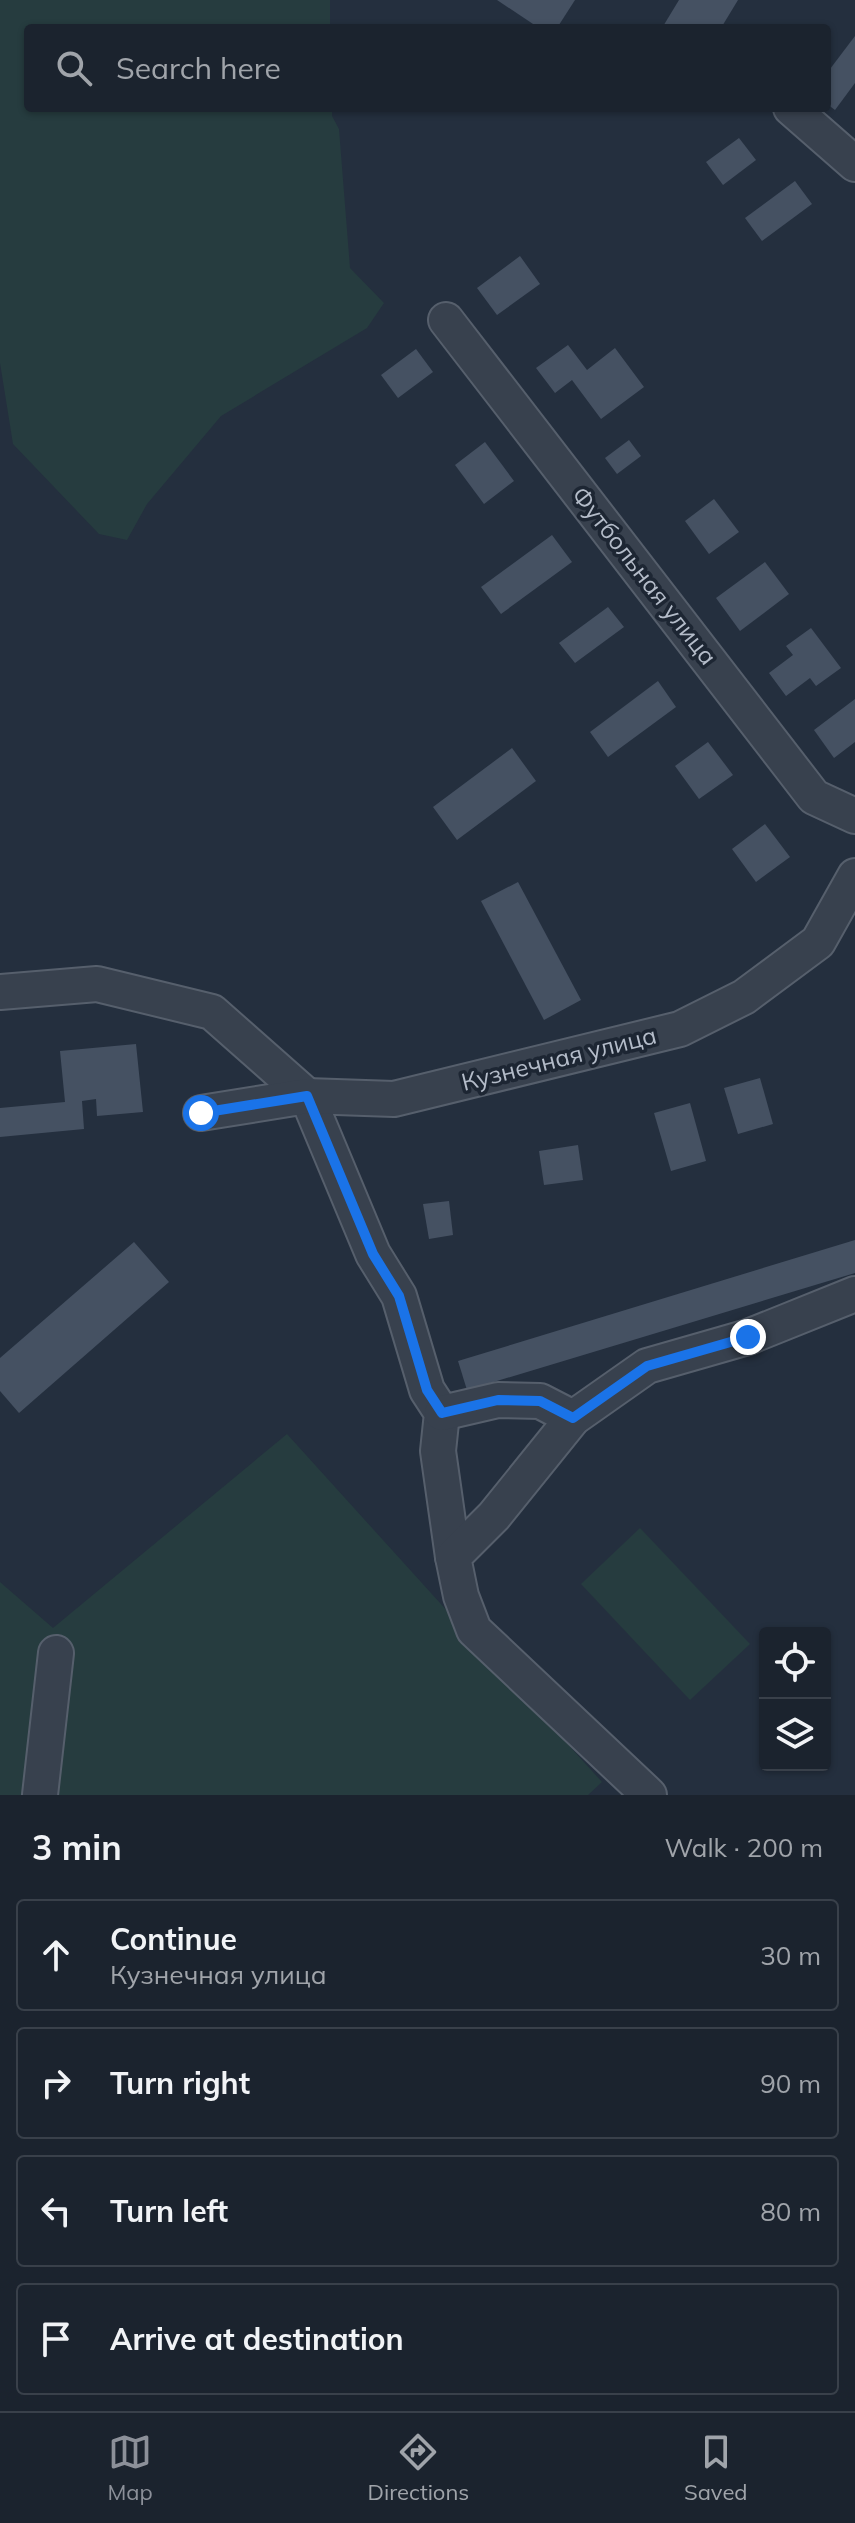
<!DOCTYPE html>
<html lang="en">
<head>
<meta charset="utf-8">
<style>
  :root { --surface:#1b232e; --page:#242b36; --text:#f1f3f6; --muted:#a0a4aa; --line:#39404a; --accent:#8c9099 }
  body { margin:0; font-family:Mulish,sans-serif; background:var(--page); color:var(--text) }
  .controls { position:absolute; right:24px; bottom:24px; display:grid; overflow:hidden; border-radius:8px; box-shadow:0 2px 6px #0004 }
  .controls button { width:72px; height:72px; display:grid; place-items:center; padding:0; border:0; border-bottom:2px solid var(--line); background:var(--surface); color:var(--text); font:40px sans-serif }
  .stop { position:absolute; width:24px; height:24px; margin:-18px; border:6px solid #1a73e8; border-radius:50%; background:#fff }
  .stop.end { background:#1a73e8; border-color:#fff; box-shadow:0 2px 8px #0008 }
  .list { margin:0; padding:0; list-style:none }
  h2 { display:flex; justify-content:space-between; align-items:center; height:104px; margin:0; padding:0 32px; font-size:34px }
  h2 small { font-size:26px; font-weight:400; color:var(--muted) }
  .list li { display:grid; grid-template-columns:52px 1fr auto; gap:24px; align-items:center; box-sizing:border-box; height:112px; margin:0 16px 16px; padding:0 16px; border:2px solid var(--line); border-radius:8px }
  .list b { display:block; font-size:30px; white-space:nowrap }
  .list p { margin:0; font-size:26px; white-space:nowrap; color:var(--muted) }
  .list em { font-size:26px; font-style:normal; color:var(--muted) }
  .icon { flex:none; width:44px; height:44px; fill:none; stroke:currentColor; stroke-width:2; stroke-linecap:round; stroke-linejoin:round }
  .map { position:relative; flex:none; width:855px; height:1795px; overflow:hidden }
  .search { position:absolute; background:var(--surface); box-shadow:0 2px 6px #0004; left:24px; right:24px; top:24px; height:88px; display:flex; align-items:center; gap:20px; box-sizing:border-box; padding:0 28px; border-radius:8px; color:var(--muted); font-size:30px }
  .sheet { height:616px; background:var(--surface) }
  nav { display:flex; justify-content:space-around; align-items:center; box-sizing:border-box; height:112px; border-top:2px solid var(--line); background:var(--surface); font-size:22px; color:var(--muted) }
  nav a { display:grid; justify-items:center; gap:4px }
  nav .on { color:var(--accent) }
  .map>svg:first-child { display:block }
  .green { fill:#263c3f }
  .building { fill:#455162 }
  .lines { fill:none; stroke-linecap:round; stroke-linejoin:round }
  .minor-casing { stroke:#565f6c; stroke-width:38 }
  .minor { stroke:#38414e; stroke-width:34 }
  .route { stroke:#1a73e8; stroke-width:10 }
  .labels { text-anchor:middle; stroke-width:7; stroke-linejoin:round; paint-order:stroke }
  .street-label { font-size:24px; fill:#b4bcc9; stroke:#1d2633 }
</style>
</head>
<body>
<div class="map">
<svg width="855" height="1795" viewBox="0 0 855 1795">
  <rect width="100%" height="100%" fill="#242f3e"/>
  <g class="green">
    <path d="M0 0H330V28H28V108H332V116L339 129 350 268 384 303 367 328 221 416 147 504 127 540 99 534 13 444 0 363Z"/>
    <path d="M287 1434 602 1782 588 1795H0V1582L53 1628Z"/>
    <path d="M640 1528 750 1644 690 1700 581 1584Z"/>
  </g>
  <g class="building">
    <path d="M497 0H575L557 28H539Z"/>
    <path d="M679 0H738L721 28H662Z"/>
    <path d="M855 36V83L835 110 827 104V73Z"/>
    <path d="M739 138 756 160 723 185 706 162Z"/>
    <path d="M795 181 812 204 762 241 745 218Z"/>
    <path d="M520 256 540 284 497 315 477 288Z"/>
    <path d="M568 345 587 370 615 348 644 387 601 419 572 380 555 393 536 368Z"/>
    <path d="M416 349 433 372 398 398 381 375Z"/>
    <path d="M629 440 641 456 617 474 605 458Z"/>
    <path d="M485 442 514 481 484 504 455 465Z"/>
    <path d="M714 499 739 532 709 554 685 521Z"/>
    <path d="M552 535 572 562 501 614 481 587Z"/>
    <path d="M765 562 789 594 740 631 716 598Z"/>
    <path d="M608 607 624 627 575 663 559 643Z"/>
    <path d="M811 628 841 668 816 686 810 678 786 696 769 673 793 655 786 646Z"/>
    <path d="M658 681 676 707 608 757 590 732Z"/>
    <path d="M855 699V742L834 758 814 730Z"/>
    <path d="M708 742 733 775 699 799 675 766Z"/>
    <path d="M512 748 536 781 457 840 433 807Z"/>
    <path d="M765 824 790 857 756 882 732 849Z"/>
    <path d="M518 882 581 1000 544 1020 481 901Z"/>
    <path d="M136 1044 143 1112 97 1116 96 1099 82 1101 84 1129 0 1137V1108L65 1102 60 1051Z"/>
    <path d="M760 1078 773 1124 738 1134 724 1088Z"/>
    <path d="M690 1103 706 1161 671 1171 654 1113Z"/>
    <path d="M578 1145 583 1180 544 1185 539 1151Z"/>
    <path d="M449 1201 453 1235 429 1239 423 1204Z"/>
    <path d="M855 1240V1273L467 1390 458 1361Z"/>
    <path d="M134 1242 169 1282 19 1413 0 1391V1358Z"/>
  </g>
  <g class="lines">
    <g class="minor-casing">
      <g id="minor">
        <path d="M791 108 855 164"/>
        <path d="M446 320 814 797 855 816"/>
        <path d="M0 992 97 984 212 1012 307 1096 373 1254 399 1296 427 1390 442 1413 438 1451 453 1557"/>
        <path d="M201 1113 307 1096 394 1099 680 1029 744 997 818 942 855 876"/>
        <path d="M442 1413 498 1400 540 1401 573 1418"/>
        <path d="M40 1795 56 1653"/>
        <path d="M649 1795 474 1630 461 1596 453 1557 494 1516 573 1418 647 1366 748 1337 855 1294"/>
      </g>
    </g>
    <use href="#minor" class="minor"/>
  </g>
  <g class="lines">
    <path class="route" d="M201 1113 307 1096 373 1254 399 1296 427 1390 442 1413 498 1400 540 1401 573 1418 647 1366 748 1337"/>
  </g>
  <g class="labels">
    <g class="street-label">
      <text transform="translate(644 576) rotate(52)" y="8">Футбольная улица</text>
      <text transform="translate(559 1059) rotate(-14)" y="8">Кузнечная улица</text>
    </g>
  </g>
</svg>
<div class="controls">
<button><svg class="icon" aria-label="locate" viewBox="0 0 24 24"><circle cx="12" cy="12" r="6"/><path d="M12 2v4M12 18v4M2 12h4M18 12h4"/></svg></button>
<button><svg class="icon" aria-label="layers" viewBox="0 0 24 24"><path d="M12 4l9 5-9 5-9-5zM3 14l9 5 9-5"/></svg></button>
</div>
<div class="stop" style="left:201px;top:1113px"></div>
<div class="stop end" style="left:748px;top:1337px"></div>
<div class="search"><svg class="icon" aria-label="search" viewBox="0 0 24 24"><circle cx="10" cy="10" r="6"/><path d="M15 15l6 6"/></svg>Search here</div>
</div>
<section class="sheet">
<h2>3 min<small>Walk · 200 m</small></h2>
<ul class="list">
<li><svg class="icon" aria-label="ahead" viewBox="0 0 24 24"><path d="M12 20V5M6 11l6-6 6 6"/></svg><div><b>Continue</b><p>Кузнечная улица</p></div><em>30 m</em></li>
<li><svg class="icon" aria-label="right" viewBox="0 0 24 24"><path d="M7 20v-9h11M14 6l5 5-5 5"/></svg><div><b>Turn right</b></div><em>90 m</em></li>
<li><svg class="icon" aria-label="left" viewBox="0 0 24 24"><path d="M17 20v-9H6M10 6l-5 5 5 5"/></svg><div><b>Turn left</b></div><em>80 m</em></li>
<li><svg class="icon" aria-label="arrive" viewBox="0 0 24 24"><path d="M6 21V4h12l-3 4 3 4H6"/></svg><div><b>Arrive at destination</b></div></li>
</ul>
</section>
<nav>
<a class="on"><svg class="icon" aria-label="map" viewBox="0 0 24 24"><path d="M3 6l6-2 6 2 6-2v14l-6 2-6-2-6 2zM9 4v14M15 6v14"/></svg>Map</a>
<a><svg class="icon" aria-label="directions" viewBox="0 0 24 24"><path d="M12 3l9 9-9 9-9-9zM9 14v-3h6M13 9l2 2-2 2"/></svg>Directions</a>
<a><svg class="icon" aria-label="saved" viewBox="0 0 24 24"><path d="M7 4h10v16l-5-4-5 4z"/></svg>Saved</a>
</nav>
</body>
</html>
